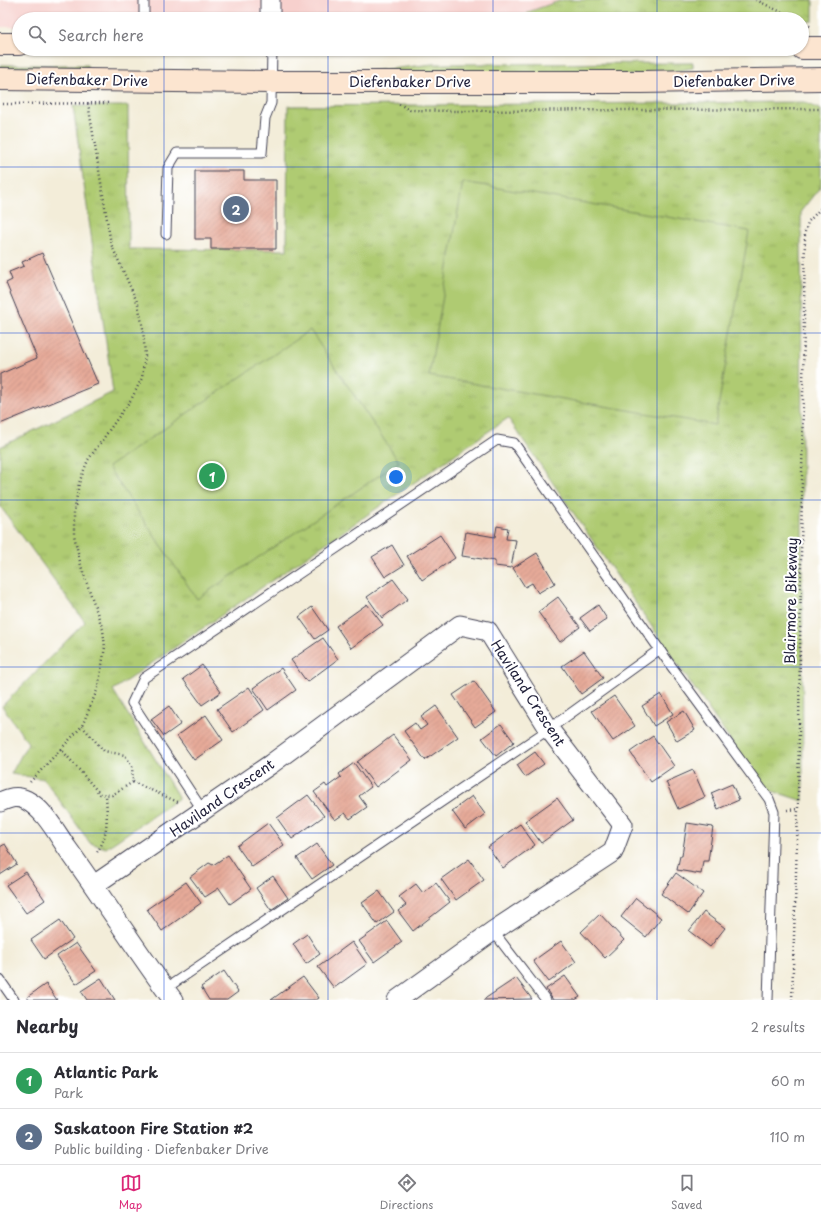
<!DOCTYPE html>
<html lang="en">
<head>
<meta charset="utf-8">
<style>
  :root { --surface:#fff; --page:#f2f2f3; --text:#2b2b33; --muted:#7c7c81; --line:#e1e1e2; --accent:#db2777 }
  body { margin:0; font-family:"Playpen Sans",sans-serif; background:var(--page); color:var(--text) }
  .you { position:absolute; left:396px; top:477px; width:14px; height:14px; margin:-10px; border:3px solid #fff; border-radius:50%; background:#1a73e8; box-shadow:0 0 0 6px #1a73e833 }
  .badge { display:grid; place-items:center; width:26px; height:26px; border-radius:50%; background:var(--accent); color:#fff; font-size:13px; font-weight:700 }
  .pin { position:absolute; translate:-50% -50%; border:2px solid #fff; box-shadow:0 1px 4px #0006 }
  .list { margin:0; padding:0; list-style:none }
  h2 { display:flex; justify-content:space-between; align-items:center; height:52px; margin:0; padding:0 16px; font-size:17px }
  h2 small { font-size:13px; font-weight:400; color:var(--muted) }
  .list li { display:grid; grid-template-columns:26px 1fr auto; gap:12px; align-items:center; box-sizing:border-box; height:56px; padding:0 16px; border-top:1px solid var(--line) }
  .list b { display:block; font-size:15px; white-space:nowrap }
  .list p { margin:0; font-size:13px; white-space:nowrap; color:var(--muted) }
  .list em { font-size:13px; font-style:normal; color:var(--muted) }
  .icon { flex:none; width:22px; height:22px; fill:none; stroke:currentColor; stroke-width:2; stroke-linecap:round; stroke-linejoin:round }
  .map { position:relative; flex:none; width:821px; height:1000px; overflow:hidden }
  .search { position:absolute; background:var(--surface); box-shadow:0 1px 3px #0004; left:12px; right:12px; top:12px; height:44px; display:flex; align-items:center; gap:10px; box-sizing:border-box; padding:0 14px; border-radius:22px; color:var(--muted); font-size:15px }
  .sheet { height:164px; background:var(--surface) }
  nav { display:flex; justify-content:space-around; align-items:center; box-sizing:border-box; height:56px; border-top:1px solid var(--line); background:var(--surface); font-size:11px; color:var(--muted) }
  nav a { display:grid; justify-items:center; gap:2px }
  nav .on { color:var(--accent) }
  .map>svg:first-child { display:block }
  .built { fill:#f7d0cd }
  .grass { fill:url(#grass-tufts); stroke:#687656 }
  .pitch { fill:#afcb72; stroke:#687656 }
  .building { fill:url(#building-hatch) }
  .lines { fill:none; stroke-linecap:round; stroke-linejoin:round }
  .lane-casing { stroke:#414053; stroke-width:11 }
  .street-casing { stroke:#414053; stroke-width:21 }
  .secondary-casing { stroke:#414053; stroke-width:24 }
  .path { stroke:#414053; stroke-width:2.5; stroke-dasharray:1 3; stroke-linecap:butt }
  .lane { stroke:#fff; stroke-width:9 }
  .street { stroke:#fff; stroke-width:19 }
  .secondary { stroke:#fce5d0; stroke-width:22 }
  .grid { fill:none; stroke:#1d4ed8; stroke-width:1; stroke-opacity:0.55 }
  .labels { text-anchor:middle; stroke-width:4; stroke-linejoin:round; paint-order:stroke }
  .street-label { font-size:14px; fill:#22223b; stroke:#fff }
</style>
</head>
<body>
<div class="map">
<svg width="821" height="1000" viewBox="0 0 821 1000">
  <defs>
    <pattern id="grass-tufts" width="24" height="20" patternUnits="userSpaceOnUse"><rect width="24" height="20" fill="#afcb72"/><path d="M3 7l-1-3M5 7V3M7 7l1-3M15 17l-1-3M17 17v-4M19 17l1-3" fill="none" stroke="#96ae64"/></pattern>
    <pattern id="building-hatch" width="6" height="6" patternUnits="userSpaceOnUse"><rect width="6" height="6" fill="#e6aa99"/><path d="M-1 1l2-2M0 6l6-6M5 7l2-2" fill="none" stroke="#c59285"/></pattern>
  </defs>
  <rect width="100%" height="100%" fill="#fff"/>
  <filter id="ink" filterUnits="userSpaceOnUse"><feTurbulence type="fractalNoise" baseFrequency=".025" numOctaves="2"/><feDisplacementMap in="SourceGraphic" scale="8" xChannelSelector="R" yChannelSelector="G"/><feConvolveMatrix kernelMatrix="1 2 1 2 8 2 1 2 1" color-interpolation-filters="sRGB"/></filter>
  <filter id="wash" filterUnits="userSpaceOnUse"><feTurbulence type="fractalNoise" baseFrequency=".012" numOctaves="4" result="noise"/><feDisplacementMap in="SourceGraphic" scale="16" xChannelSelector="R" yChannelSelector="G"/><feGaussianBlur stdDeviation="0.9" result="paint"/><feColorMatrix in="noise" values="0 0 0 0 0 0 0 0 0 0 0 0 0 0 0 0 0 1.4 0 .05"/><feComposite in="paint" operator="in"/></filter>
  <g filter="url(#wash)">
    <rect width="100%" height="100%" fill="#f3edd9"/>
    <path class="built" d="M0 0H560L511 19H19V27H0Z"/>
    <g class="grass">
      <path d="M562 0H813V21L802 22V19H529L528 12Z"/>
      <path d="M693 63V68L653 75 355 73 433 64Z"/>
      <path d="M0 65H87L88 70 0 73Z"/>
      <path d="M804 102 821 110V186L801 211 803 801 763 788 508 418 113 690 179 798 106 848 90 843 44 779 11 774 28 743 2 706 85 622 0 506V447L113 392 73 106H128L129 249 287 250 288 106Z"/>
    </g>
    <g class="pitch">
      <path d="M463 182 749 231 715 425 429 376Z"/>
      <path d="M310 330 399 462 197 599 108 467Z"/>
    </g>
    <g id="blocks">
      <g class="building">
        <path d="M195 171H244V180H276V249H211V239H195Z"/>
        <path d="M42 253 98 384 0 424V374L37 358 6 283 12 280 9 272 24 266 22 262Z"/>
        <path d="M497 526 508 528 506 539 516 540 511 568 495 566V561L462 556 466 532 495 537Z"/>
        <path d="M440 535 455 558 422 580 407 556Z"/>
        <path d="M392 545 404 565 385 577 372 557Z"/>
        <path d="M537 553 555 583 538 593 532 583 525 587 513 568Z"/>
        <path d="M393 579 408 599 382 618 367 597Z"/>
        <path d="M558 597 580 627 560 642 538 612Z"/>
        <path d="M367 604 383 625 351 648 336 626Z"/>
        <path d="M598 605 607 619 590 631 580 618Z"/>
        <path d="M312 607 328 630 315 639 299 617Z"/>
        <path d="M323 638 338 659 307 682 291 660Z"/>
        <path d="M584 651 603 678 581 694 562 666Z"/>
        <path d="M202 665 221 692 202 705 183 679Z"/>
        <path d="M281 668 296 690 268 710 253 688Z"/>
        <path d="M474 681 496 712 475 727 453 695Z"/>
        <path d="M249 687 264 710 233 732 217 709Z"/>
        <path d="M661 694 673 714 654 726 642 706Z"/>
        <path d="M614 696 635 726 613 741 592 711Z"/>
        <path d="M169 706 181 724 164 736 151 719Z"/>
        <path d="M436 706 458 737 425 760 404 731 415 723 420 730 427 725 421 717Z"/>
        <path d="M684 711 695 730 677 741 666 722Z"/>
        <path d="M206 715 223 740 194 760 177 736Z"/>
        <path d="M501 724 514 742 496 756 482 738Z"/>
        <path d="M393 735 412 760 376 787 357 762Z"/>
        <path d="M653 736 674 766 651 782 630 752Z"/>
        <path d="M535 752 544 764 525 777 517 765Z"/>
        <path d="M354 763 371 787 359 796 367 807 350 819 345 813 335 820 314 792 325 784 327 787 341 777 339 774Z"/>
        <path d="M693 770 705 797 678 809 666 782Z"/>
        <path d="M732 784 739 800 718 809 711 793Z"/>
        <path d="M308 795 324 816 292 839 277 818Z"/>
        <path d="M472 796 485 814 465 829 452 811Z"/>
        <path d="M557 798 573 820 541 843 525 821Z"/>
        <path d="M268 823 284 845 252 867 237 846Z"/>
        <path d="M687 823 713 827 708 861H703L701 874 677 870 680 856H682Z"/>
        <path d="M520 824 535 845 503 868 488 847Z"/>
        <path d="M5 844 17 864 0 875V847Z"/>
        <path d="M317 844 332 865 312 879 297 858Z"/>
        <path d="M228 855 251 889 230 904 219 888 205 897 190 877 209 863 213 865Z"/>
        <path d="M469 859 484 880 456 900 441 879Z"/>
        <path d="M26 872 45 900 26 913 6 885Z"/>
        <path d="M676 873 703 893 688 914 661 894Z"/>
        <path d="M273 876 288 898 271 910 256 888Z"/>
        <path d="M186 882 201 903 162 931 147 909Z"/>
        <path d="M436 883 450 902 413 931 398 911 406 905 399 897 416 884 423 893Z"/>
        <path d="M379 891 394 912 377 924 362 903Z"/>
        <path d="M636 898 661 918 646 937 621 917Z"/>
        <path d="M704 912 725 928 710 947 689 931Z"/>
        <path d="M600 914 624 940 605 958 581 932Z"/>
        <path d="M60 920 73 939 44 959 31 940Z"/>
        <path d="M387 921 402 942 374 962 359 941Z"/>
        <path d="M307 934 320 954 306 964 293 944Z"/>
        <path d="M561 941 576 962 549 982 533 961Z"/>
        <path d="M352 942 367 964 334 988 318 967Z"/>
        <path d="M76 943 96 971 76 984 57 956Z"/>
        <path d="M224 971 238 992 227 1000H209L201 987Z"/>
        <path d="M565 976 580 997 575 1000H553L546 989Z"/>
        <path d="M303 977 319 998 316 1000H271Z"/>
        <path d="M101 978 115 1000H87L81 991Z"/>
        <path d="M516 978 532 999 483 1000Z"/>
        <path d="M46 984 57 1000H29L27 997Z"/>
      </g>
    </g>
  </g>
  <g filter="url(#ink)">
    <use href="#blocks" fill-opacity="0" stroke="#414053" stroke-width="1"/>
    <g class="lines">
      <g class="lane-casing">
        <g id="lane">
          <path d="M144 0V19"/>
          <path d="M166 234 168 168 177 153H262L265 118 271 103 272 49"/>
          <path d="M203 811 132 703 144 678 497 440 514 443 669 663 769 799 774 812 768 1000"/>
          <path d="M493 931 546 1000"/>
          <path d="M0 980 14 1000"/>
          <path d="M165 989 549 729 660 649"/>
        </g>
      </g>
      <g class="street-casing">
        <g id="street">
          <path d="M270 0V19"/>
          <path d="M0 802C9 798 17 795 26 800 44 809 56 832 67 848 103 898 136 950 173 1000"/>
          <path d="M94 885 271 764 460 625 488 631 549 729 623 825 613 852 493 931 397 1000"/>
        </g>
      </g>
      <g class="secondary-casing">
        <g id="secondary">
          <path d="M0 44H19"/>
          <path d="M802 48H821"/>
          <path d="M0 79 272 82H642L821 79"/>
        </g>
      </g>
      <g class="path">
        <path d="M756 0 796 19"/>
        <path d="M802 22 812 27"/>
        <path d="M3 104 111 103"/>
        <path d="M399 104 410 110 453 111 821 109"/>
        <path d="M82 726 104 751 125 755 132 766 133 782 112 795 100 794 61 749 82 726 98 688 105 647 103 630 81 566 74 535V513L79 483 88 460 132 398 142 378 145 356 143 328 138 304 111 244 88 103"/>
        <path d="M30 782 61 749"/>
        <path d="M133 782 180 803"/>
        <path d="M787 810 798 809"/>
        <path d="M97 852C109 836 107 814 106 794"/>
        <path d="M792 1000 798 809 805 232 808 222 821 208"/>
      </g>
      <use href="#lane" class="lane"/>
      <use href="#street" class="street"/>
      <use href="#secondary" class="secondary"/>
    </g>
  </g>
  <path class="grid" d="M164 0V19M328 0V19M493 0V19M657 0V19M164 49V1000M328 49V1000M493 49V1000M657 49V1000M0 167H821M0 333H821M0 500H821M0 667H821M0 833H821"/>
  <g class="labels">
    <g class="street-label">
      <text transform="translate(87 80) rotate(1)" y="5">Diefenbaker Drive</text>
      <text transform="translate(734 81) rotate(-1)" y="5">Diefenbaker Drive</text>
      <text x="410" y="87">Diefenbaker Drive</text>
      <text transform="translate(791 601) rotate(-89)" y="5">Blairmore Bikeway</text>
      <text transform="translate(528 693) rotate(57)" y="5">Haviland Crescent</text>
      <text transform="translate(222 798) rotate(-35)" y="5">Haviland Crescent</text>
    </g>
  </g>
</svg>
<div class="you"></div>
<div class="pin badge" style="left:212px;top:476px;background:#2e9e5b">1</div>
<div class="pin badge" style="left:236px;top:209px;background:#5c6f8a">2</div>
<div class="search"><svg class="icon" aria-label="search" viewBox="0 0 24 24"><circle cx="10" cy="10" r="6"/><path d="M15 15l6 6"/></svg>Search here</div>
</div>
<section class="sheet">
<h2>Nearby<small>2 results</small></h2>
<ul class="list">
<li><span class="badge" style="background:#2e9e5b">1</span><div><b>Atlantic Park</b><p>Park</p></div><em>60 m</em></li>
<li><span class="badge" style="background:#5c6f8a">2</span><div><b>Saskatoon Fire Station #2</b><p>Public building · Diefenbaker Drive</p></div><em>110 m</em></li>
</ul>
</section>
<nav>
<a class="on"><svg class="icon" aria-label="map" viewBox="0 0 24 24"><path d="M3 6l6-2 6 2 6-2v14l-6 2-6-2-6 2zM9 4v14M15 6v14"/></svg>Map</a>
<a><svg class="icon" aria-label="directions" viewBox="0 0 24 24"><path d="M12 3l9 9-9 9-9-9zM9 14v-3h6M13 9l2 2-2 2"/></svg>Directions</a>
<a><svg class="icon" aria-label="saved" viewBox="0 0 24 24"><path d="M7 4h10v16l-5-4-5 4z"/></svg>Saved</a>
</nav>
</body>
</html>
